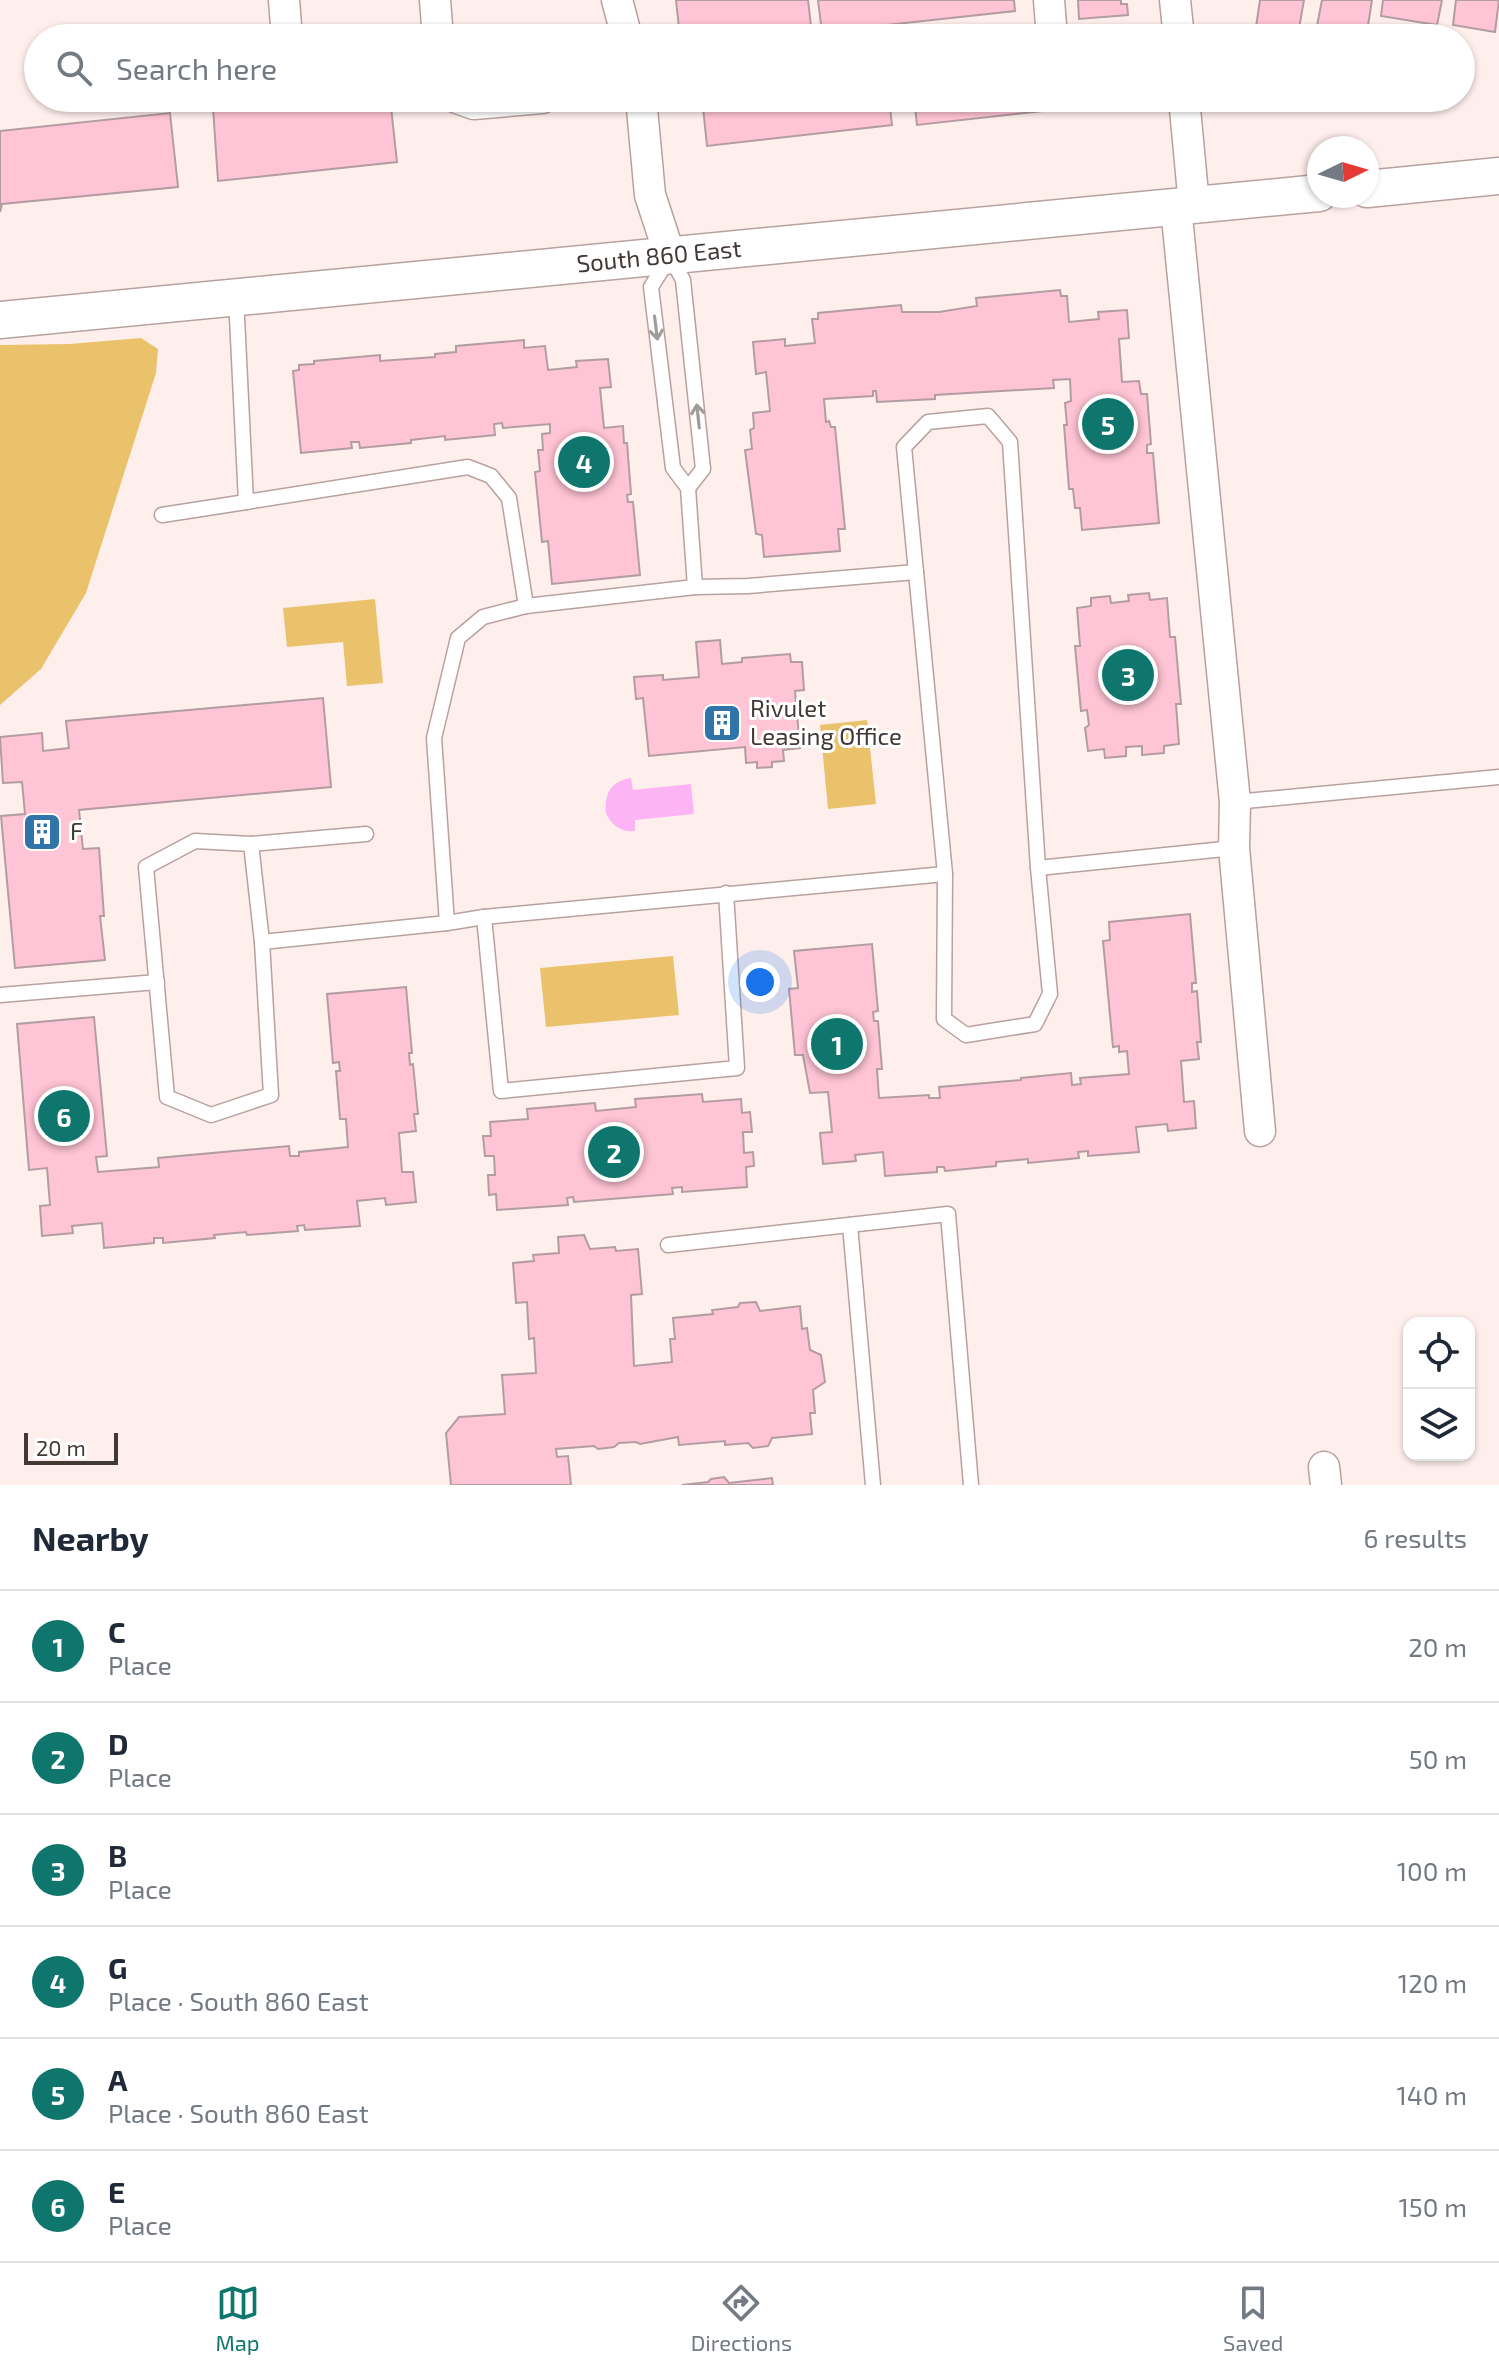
<!DOCTYPE html>
<html lang="en">
<head>
<meta charset="utf-8">
<style>
  :root { --surface:#fff; --page:#f6f6f7; --text:#1f2937; --muted:#747a83; --line:#e0e1e3; --accent:#0f766e }
  body { margin:0; font-family:"Exo 2",sans-serif; background:var(--page); color:var(--text) }
  .controls { position:absolute; right:24px; bottom:24px; display:grid; overflow:hidden; border-radius:16px; box-shadow:0 2px 6px #0004 }
  .controls button { width:72px; height:72px; display:grid; place-items:center; padding:0; border:0; border-bottom:2px solid var(--line); background:var(--surface); color:var(--text); font:40px sans-serif }
  .compass { position:absolute; left:1307px; top:136px; width:72px; height:72px; border-radius:50%; background:var(--surface); box-shadow:0 2px 6px #0004; rotate:85deg }
  .scale { position:absolute; left:24px; bottom:20px; width:94px; box-sizing:border-box; padding-left:8px; border:4px solid #423937; border-top:0; font-size:22px; line-height:28px; white-space:nowrap; color:#423937; -webkit-text-stroke:6px #fff; paint-order:stroke }
  .you { position:absolute; left:760px; top:982px; width:28px; height:28px; margin:-20px; border:6px solid #fff; border-radius:50%; background:#1a73e8; box-shadow:0 0 0 12px #1a73e833 }
  .badge { display:grid; place-items:center; width:52px; height:52px; border-radius:50%; background:var(--accent); color:#fff; font-size:26px; font-weight:700 }
  .pin { position:absolute; translate:-50% -50%; border:4px solid #fff; box-shadow:0 2px 8px #0006 }
  .list { margin:0; padding:0; list-style:none }
  h2 { display:flex; justify-content:space-between; align-items:center; height:104px; margin:0; padding:0 32px; font-size:34px }
  h2 small { font-size:26px; font-weight:400; color:var(--muted) }
  .list li { display:grid; grid-template-columns:52px 1fr auto; gap:24px; align-items:center; box-sizing:border-box; height:112px; padding:0 32px; border-top:2px solid var(--line) }
  .list b { display:block; font-size:30px; white-space:nowrap }
  .list p { margin:0; font-size:26px; white-space:nowrap; color:var(--muted) }
  .list em { font-size:26px; font-style:normal; color:var(--muted) }
  .icon { flex:none; width:44px; height:44px; fill:none; stroke:currentColor; stroke-width:2; stroke-linecap:round; stroke-linejoin:round }
  .map { position:relative; flex:none; width:1499px; height:1485px; overflow:hidden }
  .search { position:absolute; background:var(--surface); box-shadow:0 2px 6px #0004; left:24px; right:24px; top:24px; height:88px; display:flex; align-items:center; gap:20px; box-sizing:border-box; padding:0 28px; border-radius:44px; color:var(--muted); font-size:30px }
  .sheet { height:776px; background:var(--surface) }
  nav { display:flex; justify-content:space-around; align-items:center; box-sizing:border-box; height:112px; border-top:2px solid var(--line); background:var(--surface); font-size:22px; color:var(--muted) }
  nav a { display:grid; justify-items:center; gap:4px }
  nav .on { color:var(--accent) }
  .map>svg:first-child { display:block }
  .green { fill:#ebc26c }
  .water { fill:#fdb4f4 }
  .building { fill:#ffc4d5; stroke:#b39da3; stroke-width:2 }
  .lines { fill:none; stroke-linecap:round; stroke-linejoin:round }
  .service-casing { stroke:#b8a19e; stroke-width:17 }
  .minor-casing { stroke:#b8a19e; stroke-width:33 }
  .tertiary-casing { stroke:#b8a19e; stroke-width:39 }
  .service { stroke:#fff; stroke-width:14 }
  .minor { stroke:#fff; stroke-width:30 }
  .tertiary { stroke:#fff; stroke-width:36 }
  .oneway { stroke:#a09c9b }
  .labels { text-anchor:middle; stroke-width:6; stroke-linejoin:round; paint-order:stroke }
  .street-label { font-size:24px; fill:#423937; stroke:#fff }
  .poi-label { font-size:24px; fill:#423937; stroke:#fff; text-anchor:start }
</style>
</head>
<body>
<div class="map">
<svg width="1499" height="1485" viewBox="0 0 1499 1485">
  <rect width="100%" height="100%" fill="#feefed"/>
  <g class="green">
    <path d="M141 338 158 349 156 373 86 593 41 669 0 705V345L69 344Z"/>
    <path d="M375 599 383 683 347 686 343 642 287 647 283 608Z"/>
    <path d="M867 720 876 804 828 809 820 725Z"/>
    <path d="M673 956 679 1015 546 1027 540 968Z"/>
  </g>
  <path class="water" d="M631 778 633 790 691 784 694 814 635 820V831C622 833 611 825 606 813 604 794 611 781 631 778Z"/>
  <g class="building">
    <path d="M676 0H808L811 26 680 38Z"/>
    <path d="M818 0H1014L1015 11 822 32Z"/>
    <path d="M1078 0H1121V4H1127L1128 15 1079 19Z"/>
    <path d="M1260 0H1304L1298 34 1256 27Z"/>
    <path d="M1322 0H1372L1366 38 1316 31Z"/>
    <path d="M1383 0H1442L1437 25 1381 16Z"/>
    <path d="M1456 0H1499L1495 32 1453 25Z"/>
    <path d="M312 98H390L397 162 218 181 213 108Z"/>
    <path d="M702 98H889L892 125 707 146Z"/>
    <path d="M914 98H1104V104L917 125Z"/>
    <path d="M170 113 178 187 2 204 0 212V131Z"/>
    <path d="M1060 290 1061 296H1067L1069 322 1099 319 1098 312 1127 310 1129 338 1119 339 1122 382 1139 381 1141 394H1147L1151 444 1147 445V453H1153L1159 523 1082 530 1080 508H1075L1073 489H1069L1064 425H1067L1065 403 1071 401 1070 379 1053 380 1054 388 935 395V399L877 402 876 391H873V396L824 399 826 422 829 421 831 427H835L845 529H838L840 551 764 557 762 535 756 534 745 450 752 449 750 430 754 428 753 413 770 411 766 372 756 374 753 342 785 339V346L815 343 812 319H818V313L901 305 902 312H939L977 306 976 298Z"/>
    <path d="M524 340V348L545 346 548 370 577 367 576 361 608 359 611 387 600 388 604 428 623 426 624 443H627L631 494 627 495 628 502H633L640 575 552 584 548 541 542 542 535 472 540 471 538 450H543L542 434 550 433V424L503 428 502 423 494 424 495 435 445 440V436L411 440V443L360 448 359 442H351L352 448 301 453 293 371 299 370V365L314 364V361L380 355V361L435 357V354L456 352V346Z"/>
    <path d="M1149 593 1150 600 1167 598 1170 637H1175L1181 704H1176L1179 744 1164 746V753L1142 755V746L1126 747V756L1105 758 1104 749 1088 751 1085 728 1089 725 1087 710 1081 711 1075 646H1080L1077 608 1091 606V598L1110 596 1111 603 1129 601 1128 595Z"/>
    <path d="M720 640 722 664 742 662V658L790 654 791 662H802L804 690 795 691 800 748 783 750 784 761 772 762V767L757 768V762L746 763 745 747 649 756 643 698 636 699 634 677 663 675V680L699 677 696 642Z"/>
    <path d="M323 698 331 787 79 810 83 849 99 848 104 916H100L105 960 15 968 1 816 25 814 22 782 3 783 0 737 42 733 43 751 69 748 66 721Z"/>
    <path d="M1190 914 1196 983H1192V992L1197 991 1201 1042H1197L1199 1059 1181 1061 1184 1102 1194 1101 1196 1128 1168 1131 1167 1124 1136 1127 1139 1152 1088 1156V1151L1078 1152 1079 1158 1028 1163V1159L996 1162V1166L945 1171 944 1167H937V1172L885 1176 883 1152 855 1155 856 1161 823 1164 820 1133 832 1132 828 1092 810 1093 803 1055H795L789 989 798 988 794 951 872 944 878 1011 873 1012 874 1021H878L882 1069H877L879 1098 929 1095V1098H940L939 1087 1021 1080V1078L1071 1073 1072 1085 1081 1084 1080 1078 1129 1074 1127 1051 1119 1052V1046L1113 1047 1103 941 1110 940 1109 922Z"/>
    <path d="M406 987 412 1053H409L410 1065 413 1064 418 1114H414L416 1131 399 1133 402 1172H413L416 1202 386 1205 385 1198 357 1201 360 1226 305 1230 304 1225 297 1226 298 1231 247 1235 246 1232 214 1235 215 1238 163 1243V1238H154V1243L104 1248 102 1223 72 1226 73 1233 42 1236 40 1206 50 1205 47 1168 29 1170 17 1024 94 1017 107 1156 96 1157 98 1172 159 1167 158 1158 289 1146 290 1156H299V1152L348 1147 346 1119H340L336 1071H340L339 1062 333 1063 327 994Z"/>
    <path d="M702 1094 703 1102 741 1099 742 1113 750 1112 752 1132H743L744 1153 753 1152 754 1166 746 1167 747 1187 682 1192V1187L672 1188 673 1194 574 1202 573 1197 567 1198 568 1205 497 1210 496 1194 489 1195 488 1175H495L494 1156H485L483 1136H491L490 1122 528 1119 527 1109 595 1103 596 1111 636 1107 635 1099Z"/>
    <path d="M584 1235 590 1249 615 1247 616 1251 638 1249 642 1294 631 1295 634 1366 672 1362 670 1339H675L673 1318 713 1314 712 1310 738 1307 740 1303 756 1302 760 1311 800 1306 802 1329 807 1328 810 1350 821 1355 825 1382 813 1390 815 1413H810L812 1434 772 1438 768 1446 753 1448 748 1443 725 1445V1441L679 1445 678 1437 640 1444 636 1442 619 1443 614 1447 598 1449 594 1446 556 1449 557 1457 568 1456 571 1485H451L446 1433 459 1417 505 1414 502 1375 536 1373 534 1338 529 1339 527 1302 516 1303 513 1263 534 1261 533 1255 559 1253 558 1237Z"/>
    <path d="M724 1477 729 1483 772 1478 773 1485H682L708 1482 711 1479Z"/>
  </g>
  <g class="lines">
    <g class="service-casing">
      <g id="service">
        <path d="M670 256 683 280 703 469 688 488"/>
        <path d="M668 260 651 287 673 468 688 488 695 587"/>
        <path d="M236 297 246 502 468 467 491 476 509 498 526 606 483 617 458 638 434 738 447 923"/>
        <path d="M988 416 1010 442 1038 868 1050 994 1035 1024 966 1035 944 1019 945 874 904 447 928 422Z"/>
        <path d="M162 515 246 502"/>
        <path d="M526 606 695 587 748 586 916 572"/>
        <path d="M1235 802 1499 777"/>
        <path d="M195 841 251 844 262 942 271 1095 211 1115 167 1097 146 867Z"/>
        <path d="M251 844 366 834"/>
        <path d="M1038 868 1234 848"/>
        <path d="M484 917 501 1091 737 1068 726 893"/>
        <path d="M262 942 447 923 484 917 945 874"/>
        <path d="M0 995 157 982"/>
        <path d="M850 1225 873 1485"/>
        <path d="M668 1245 948 1214 971 1485"/>
      </g>
    </g>
    <g class="minor-casing">
      <g id="minor">
        <path d="M284 0 287 38"/>
        <path d="M435 0 438 38"/>
        <path d="M617 0 627 38"/>
        <path d="M1049 0 1052 38"/>
        <path d="M1175 0 1179 38"/>
        <path d="M457 98 474 104 542 98"/>
        <path d="M641 98 650 195 670 256"/>
        <path d="M1184 98 1194 205"/>
        <path d="M1176 207 1235 802 1234 848 1260 1131"/>
        <path d="M1324 1467 1326 1485"/>
      </g>
    </g>
    <g class="tertiary-casing">
      <g id="tertiary">
        <path d="M1367 189 1499 176"/>
        <path id="s1" d="M0 320 1319 193"/>
      </g>
    </g>
    <use href="#service" class="service"/>
    <use href="#minor" class="minor"/>
    <use href="#tertiary" class="tertiary"/>
  </g>
  <defs><path id="oneway-shaft" d="M-6 0H5M1.5-3L5.5 0L1.5 3" fill="none" stroke-width="1.6" stroke-linecap="round" stroke-linejoin="round" transform="scale(2)"/></defs>
  <g class="oneway">
    <use href="#oneway-shaft" transform="translate(656 328) rotate(83)"/>
    <use href="#oneway-shaft" transform="translate(698 416) rotate(-96)"/>
  </g>
  <defs>
    <g id="building-square" transform="scale(2)"><rect x="-9" y="-9" width="18" height="18" rx="4" fill="#3074a9" stroke="#fff"/><path d="M-4-6H4V6H1V3H-1V6H-4ZM-2.5-4.3h1.7v1.8h-1.7ZM.8-4.3h1.7v1.8H.8ZM-2.5-1h1.7V.8h-1.7ZM.8-1h1.7V.8H.8Z" fill="#fff"/></g>
  </defs>
  <g fill-rule="evenodd">
    <use href="#building-square" x="722" y="723"/>
    <use href="#building-square" x="42" y="832"/>
  </g>
  <g class="labels">
    <g class="street-label">
      <text dy="8" stroke="none"><textPath href="#s1" startOffset="662">South 860 East</textPath></text>
    </g>
    <g class="poi-label">
      <text x="750" y="717">Rivulet<tspan x="750" dy="28">Leasing Office</tspan></text>
      <text x="70" y="840">F</text>
    </g>
  </g>
</svg>
<div class="controls">
<button><svg class="icon" aria-label="locate" viewBox="0 0 24 24"><circle cx="12" cy="12" r="6"/><path d="M12 2v4M12 18v4M2 12h4M18 12h4"/></svg></button>
<button><svg class="icon" aria-label="layers" viewBox="0 0 24 24"><path d="M12 4l9 5-9 5-9-5zM3 14l9 5 9-5"/></svg></button>
</div>
<svg class="compass" viewBox="-18 -18 36 36"><path d="M0-13l5 13h-10z" fill="#e53935"/><path d="M0 13l5-13h-10z" fill="#747a83"/></svg>
<div class="scale">20 m</div>
<div class="you"></div>
<div class="pin badge" style="left:837px;top:1044px">1</div>
<div class="pin badge" style="left:614px;top:1152px">2</div>
<div class="pin badge" style="left:1128px;top:675px">3</div>
<div class="pin badge" style="left:584px;top:462px">4</div>
<div class="pin badge" style="left:1108px;top:424px">5</div>
<div class="pin badge" style="left:64px;top:1116px">6</div>
<div class="search"><svg class="icon" aria-label="search" viewBox="0 0 24 24"><circle cx="10" cy="10" r="6"/><path d="M15 15l6 6"/></svg>Search here</div>
</div>
<section class="sheet">
<h2>Nearby<small>6 results</small></h2>
<ul class="list">
<li><span class="badge">1</span><div><b>C</b><p>Place</p></div><em>20 m</em></li>
<li><span class="badge">2</span><div><b>D</b><p>Place</p></div><em>50 m</em></li>
<li><span class="badge">3</span><div><b>B</b><p>Place</p></div><em>100 m</em></li>
<li><span class="badge">4</span><div><b>G</b><p>Place · South 860 East</p></div><em>120 m</em></li>
<li><span class="badge">5</span><div><b>A</b><p>Place · South 860 East</p></div><em>140 m</em></li>
<li><span class="badge">6</span><div><b>E</b><p>Place</p></div><em>150 m</em></li>
</ul>
</section>
<nav>
<a class="on"><svg class="icon" aria-label="map" viewBox="0 0 24 24"><path d="M3 6l6-2 6 2 6-2v14l-6 2-6-2-6 2zM9 4v14M15 6v14"/></svg>Map</a>
<a><svg class="icon" aria-label="directions" viewBox="0 0 24 24"><path d="M12 3l9 9-9 9-9-9zM9 14v-3h6M13 9l2 2-2 2"/></svg>Directions</a>
<a><svg class="icon" aria-label="saved" viewBox="0 0 24 24"><path d="M7 4h10v16l-5-4-5 4z"/></svg>Saved</a>
</nav>
</body>
</html>
